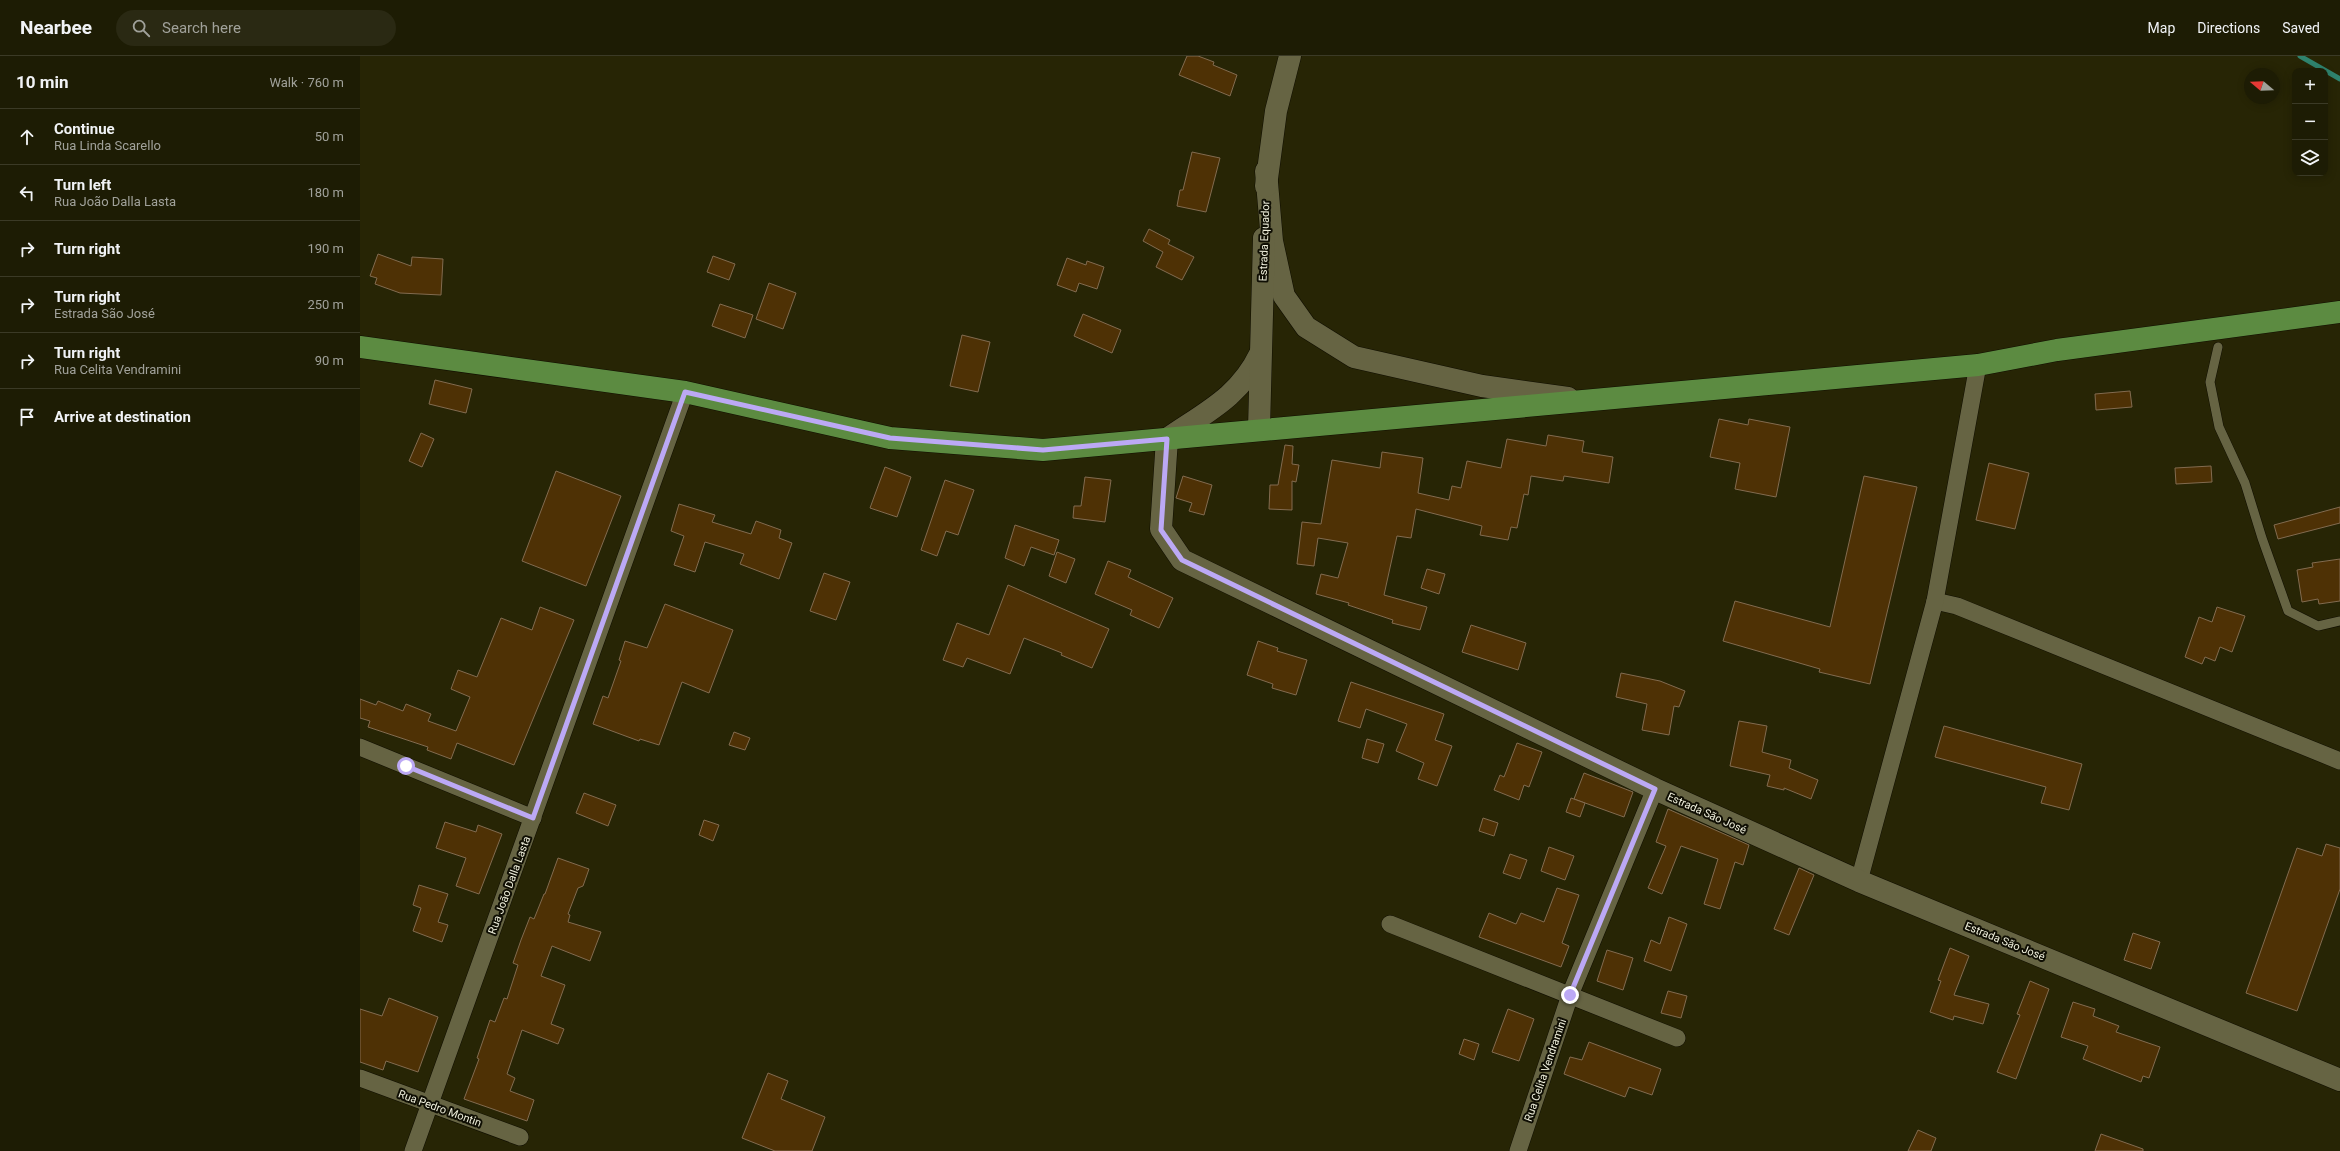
<!DOCTYPE html>
<html lang="en">
<head>
<meta charset="utf-8">
<style>
  :root { --surface:#1d1c04; --page:#2a2913; --text:#f1f3f6; --muted:#a0a19a; --line:#3b3a26 }
  body { margin:0; font-family:Roboto,sans-serif; background:var(--page); color:var(--text) }
  .controls { position:absolute; right:12px; top:12px; display:grid; overflow:hidden; border-radius:8px; box-shadow:0 2px 10px #0003 }
  .controls button { width:36px; height:36px; display:grid; place-items:center; padding:0; border:0; border-bottom:1px solid var(--line); background:var(--surface); color:var(--text); font:20px sans-serif }
  .compass { position:absolute; left:1884px; top:12px; width:36px; height:36px; border-radius:50%; background:var(--surface); box-shadow:0 2px 10px #0003; rotate:289deg }
  .stop { position:absolute; width:12px; height:12px; margin:-9px; border:3px solid #bca9f5; border-radius:50%; background:#fff }
  .stop.end { background:#bca9f5; border-color:#fff; box-shadow:0 1px 4px #0008 }
  .list { margin:0; padding:0; list-style:none }
  h2 { display:flex; justify-content:space-between; align-items:center; height:52px; margin:0; padding:0 16px; font-size:17px }
  h2 small { font-size:13px; font-weight:400; color:var(--muted) }
  .list li { display:grid; grid-template-columns:26px 1fr auto; gap:12px; align-items:center; box-sizing:border-box; height:56px; padding:0 16px; border-top:1px solid var(--line) }
  .list b { display:block; font-size:15px; white-space:nowrap }
  .list p { margin:0; font-size:13px; white-space:nowrap; color:var(--muted) }
  .list em { font-size:13px; font-style:normal; color:var(--muted) }
  .icon { flex:none; width:22px; height:22px; fill:none; stroke:currentColor; stroke-width:2; stroke-linecap:round; stroke-linejoin:round }
  .map { position:relative; flex:none; width:1980px; height:1095px; overflow:hidden }
  header { display:flex; align-items:center; gap:24px; box-sizing:border-box; height:56px; padding:0 20px; background:var(--surface); border-bottom:1px solid var(--line) }
  header strong { font-size:19px }
  nav { display:flex; gap:22px; margin-inline-start:auto; font-size:14px }
  .search { width:280px; height:36px; background:var(--page); display:flex; align-items:center; gap:10px; box-sizing:border-box; padding:0 14px; border-radius:22px; color:var(--muted); font-size:15px }
  main { display:flex }
  aside { flex:1; background:var(--surface) }
  .map>svg:first-child { display:block }
  .lines { fill:none; stroke-linecap:round; stroke-linejoin:round }
  .stream { stroke:#2f836e; stroke-width:5 }
  .building { fill:#4e3105; stroke:#826b50 }
  .lane-casing { stroke:#100e00; stroke-width:10 }
  .street-casing { stroke:#100e00; stroke-width:18 }
  .secondary-casing { stroke:#100e00; stroke-width:23 }
  .primary-casing { stroke:#100e00; stroke-width:23 }
  .lane { stroke:#666443; stroke-width:9 }
  .street { stroke:#666443; stroke-width:17 }
  .secondary { stroke:#666443; stroke-width:22 }
  .primary { stroke:#5c8b41; stroke-width:22 }
  .route { stroke:#bca9f5; stroke-width:5 }
  .labels { text-anchor:middle; stroke-width:4; stroke-linejoin:round; paint-order:stroke }
  .street-label { font-size:11px; fill:#f0f0dd; stroke:#0f0e03 }
</style>
</head>
<body>
<header>
<strong>Nearbee</strong>
<div class="search"><svg class="icon" aria-label="search" viewBox="0 0 24 24"><circle cx="10" cy="10" r="6"/><path d="M15 15l6 6"/></svg>Search here</div>
<nav><a>Map</a><a>Directions</a><a>Saved</a></nav>
</header>
<main>
<aside>
<h2>10 min<small>Walk · 760 m</small></h2>
<ul class="list">
<li><svg class="icon" aria-label="ahead" viewBox="0 0 24 24"><path d="M12 20V5M6 11l6-6 6 6"/></svg><div><b>Continue</b><p>Rua Linda Scarello</p></div><em>50 m</em></li>
<li><svg class="icon" aria-label="left" viewBox="0 0 24 24"><path d="M17 20v-9H6M10 6l-5 5 5 5"/></svg><div><b>Turn left</b><p>Rua João Dalla Lasta</p></div><em>180 m</em></li>
<li><svg class="icon" aria-label="right" viewBox="0 0 24 24"><path d="M7 20v-9h11M14 6l5 5-5 5"/></svg><div><b>Turn right</b></div><em>190 m</em></li>
<li><svg class="icon" aria-label="right" viewBox="0 0 24 24"><path d="M7 20v-9h11M14 6l5 5-5 5"/></svg><div><b>Turn right</b><p>Estrada São José</p></div><em>250 m</em></li>
<li><svg class="icon" aria-label="right" viewBox="0 0 24 24"><path d="M7 20v-9h11M14 6l5 5-5 5"/></svg><div><b>Turn right</b><p>Rua Celita Vendramini</p></div><em>90 m</em></li>
<li><svg class="icon" aria-label="arrive" viewBox="0 0 24 24"><path d="M6 21V4h12l-3 4 3 4H6"/></svg><div><b>Arrive at destination</b></div></li>
</ul>
</aside>
<div class="map">
<svg width="1980" height="1095" viewBox="0 0 1980 1095">
  <rect width="100%" height="100%" fill="#272505"/>
  <g class="lines">
    <path class="stream" d="M1940 0 1980 23"/>
  </g>
  <g class="building">
    <path d="M827 0H838L854 6 853 9 877 19 870 40 819 19Z"/>
    <path d="M832 96 860 102 846 156 817 150 820 134H823Z"/>
    <path d="M789 173 810 184 808 188 834 201 822 224 796 211 803 196 783 185Z"/>
    <path d="M18 198 51 210 52 201 83 203 81 239 40 237 15 228 17 222 10 220Z"/>
    <path d="M353 200 375 208 369 224 347 216Z"/>
    <path d="M707 202 726 209 727 205 744 211 737 233 719 227 716 236 697 229Z"/>
    <path d="M409 227 436 237 423 273 396 263Z"/>
    <path d="M360 248 393 259 385 282 352 270Z"/>
    <path d="M723 258 761 274 752 297 714 280Z"/>
    <path d="M602 279 630 286 618 336 590 330Z"/>
    <path d="M75 324 112 333 106 357 69 348Z"/>
    <path d="M1770 335 1772 351 1736 354 1735 338Z"/>
    <path d="M1359 363 1388 369 1389 363 1430 371 1416 441 1375 433 1380 407 1350 401Z"/>
    <path d="M61 377 74 383 62 411 49 405Z"/>
    <path d="M1188 379 1224 385 1222 396 1253 401 1249 427 1204 420 1203 425 1171 420 1168 439 1164 438 1157 472 1151 471 1148 484 1120 479 1122 470 1056 453 1051 482 1037 480 1024 539 1067 551 1060 574 1032 567 1033 564 988 549 989 547 956 538 961 518 978 522 988 487 958 482 954 510 937 508 942 466 961 468 972 404 1020 412 1022 396 1063 402 1058 437 1089 444 1092 430 1101 432 1107 405 1141 412 1147 383 1186 390Z"/>
    <path d="M925 389 933 390 932 408 939 409 936 426 932 425V454L909 453 910 429H918Z"/>
    <path d="M1629 407 1669 417 1655 473 1616 464Z"/>
    <path d="M1851 410 1852 426 1816 428 1815 412Z"/>
    <path d="M525 411 551 421 537 461 510 452Z"/>
    <path d="M196 415 261 440 226 530 162 505Z"/>
    <path d="M823 420 852 429 844 459 829 455 832 447 816 442Z"/>
    <path d="M1504 420 1557 431 1510 628 1459 616 1460 613 1363 585 1375 545 1470 571Z"/>
    <path d="M725 421 751 424 745 466 713 462 714 450H721Z"/>
    <path d="M585 424 614 434 598 479 586 475 577 500 561 494Z"/>
    <path d="M319 448 355 459 352 466 391 478 396 465 421 474 419 482 432 487 419 523 380 508 384 498 345 486 335 516 314 509 324 480 311 475Z"/>
    <path d="M1980 451V467L1918 483 1914 469Z"/>
    <path d="M655 469 699 484 694 499 671 491 664 510 645 502Z"/>
    <path d="M697 496 715 503 706 527 689 520Z"/>
    <path d="M1980 503V545L1959 548 1958 543 1942 546 1937 514 1953 511 1952 507Z"/>
    <path d="M748 505 771 514 768 521 813 542 799 572 770 559 772 554 735 538Z"/>
    <path d="M1067 513 1085 518 1079 538 1061 532Z"/>
    <path d="M464 517 490 526 476 564 450 555Z"/>
    <path d="M648 529 749 573 732 612 701 599 702 597 664 582 650 618 607 602 603 611 583 604 597 567 629 579Z"/>
    <path d="M305 548 373 574 349 637 322 626 299 689 280 683 279 685 233 668 243 640 248 642 261 605 259 604 265 585 287 592Z"/>
    <path d="M180 551 214 564 154 709 97 687 91 703 67 694 68 691 8 671 10 665 0 662V643L16 649 18 645 43 655 46 648 71 658 68 665 96 675 110 641 91 633 98 614 117 621 141 562 172 574Z"/>
    <path d="M1857 551 1885 560 1872 596 1860 591 1855 605 1845 601 1842 608 1825 601 1839 561 1852 566Z"/>
    <path d="M1111 569 1166 587 1158 614 1102 596Z"/>
    <path d="M898 585 918 592 917 595 947 604 936 639 912 632 913 628 887 619Z"/>
    <path d="M1261 617 1300 625 1325 635 1319 651 1314 650 1309 679 1282 674 1287 648 1256 641Z"/>
    <path d="M991 626 1084 658 1075 684 1092 690 1077 730 1058 723 1064 707 1036 695 1047 668 1006 653 1000 672 978 665Z"/>
    <path d="M1379 665 1407 670 1402 696 1431 704 1429 712 1458 724 1451 743 1424 732V734L1407 730 1410 719 1370 710Z"/>
    <path d="M1584 670 1722 708 1709 754 1681 747 1686 731 1575 701Z"/>
    <path d="M374 676 390 682 385 694 369 689Z"/>
    <path d="M1007 683 1024 688 1018 707 1002 702Z"/>
    <path d="M1157 687 1182 696 1169 731 1164 729 1159 744 1134 734 1140 719 1144 721Z"/>
    <path d="M1224 717 1273 736 1264 761 1214 743Z"/>
    <path d="M224 737 256 749 248 770 216 757Z"/>
    <path d="M1211 742 1225 747 1220 761 1206 756Z"/>
    <path d="M1308 753 1389 789 1383 809 1375 806 1360 853 1344 848 1358 803 1321 790 1302 838 1288 832 1306 790 1296 786Z"/>
    <path d="M1123 762 1138 767 1134 780 1119 775Z"/>
    <path d="M344 764 359 769 353 785 339 779Z"/>
    <path d="M85 766 116 776 118 769 142 778 119 838 96 830 106 802 76 792Z"/>
    <path d="M1966 788 1980 792V833L1937 955 1886 937 1937 792 1962 800Z"/>
    <path d="M1189 791 1214 800 1205 824 1181 815Z"/>
    <path d="M1150 798 1167 804 1160 823 1143 817Z"/>
    <path d="M198 802 229 813 223 830 218 832 208 858 210 859 208 866 241 876 230 905 192 890 181 920 205 929 191 968 204 973 198 988 162 974 147 1018 155 1022 150 1035 174 1044 167 1065 104 1043 119 1003 117 1002 130 964 135 966 144 942 147 943 158 909 153 907 161 884 170 861 174 863 184 838H185Z"/>
    <path d="M1439 812 1454 819 1429 879 1414 873Z"/>
    <path d="M59 829 88 838 78 866 88 869 82 886 53 875 61 852 53 849Z"/>
    <path d="M1197 832 1219 839 1202 887 1209 890 1201 911 1119 881 1129 857 1156 868 1161 857 1184 866Z"/>
    <path d="M1309 861 1327 868 1311 915 1284 905 1291 884 1300 888Z"/>
    <path d="M1773 877 1800 886 1791 913 1764 904Z"/>
    <path d="M1590 892 1609 900 1594 939 1629 948 1623 968 1594 960 1593 964 1570 956 1581 925 1578 924Z"/>
    <path d="M1247 894 1273 902 1263 934 1237 925Z"/>
    <path d="M1670 925 1689 933 1656 1023 1637 1016 1660 959 1657 958Z"/>
    <path d="M1308 935 1327 940 1321 962 1301 957Z"/>
    <path d="M29 942 78 961 58 1016 26 1005 23 1014 0 1006V953L22 960Z"/>
    <path d="M1713 946 1735 953 1733 960 1759 970 1756 976 1800 991 1789 1022 1783 1020 1781 1026 1723 1003 1728 990 1701 981Z"/>
    <path d="M1148 953 1174 963 1159 1005 1132 996Z"/>
    <path d="M1104 983 1119 988 1114 1004 1099 998Z"/>
    <path d="M1229 986 1301 1013 1292 1039 1269 1031 1265 1041 1204 1018 1210 1001 1222 1004Z"/>
    <path d="M408 1017 428 1025 421 1043 465 1061 452 1095H415L382 1082Z"/>
    <path d="M1558 1074 1576 1082 1571 1095H1548Z"/>
    <path d="M1741 1078 1783 1093V1095H1735Z"/>
  </g>
  <g class="lines">
    <g class="lane-casing">
      <path id="lane" d="M1858 291 1850 326 1859 371 1885 427 1902 482 1928 555 1958 570 1980 565"/>
    </g>
    <g class="street-casing">
      <g id="street">
        <path d="M1575 545 1597 550 1980 705"/>
        <path d="M0 691 173 762"/>
        <path d="M1499 825 1575 545 1618 309"/>
        <path d="M1030 868 1317 982"/>
        <path d="M0 1022 160 1081"/>
        <path d="M53 1095 325 336"/>
        <path d="M1158 1095 1210 939 1295 733"/>
      </g>
    </g>
    <g class="secondary-casing">
      <g id="secondary">
        <path d="M906 115 912 185 924 240 946 271 994 301 1122 330 1208 342"/>
        <path d="M906 130 916 55 930 0"/>
        <path d="M900 298C879 342 844 357 807 383L801 473 822 504 1295 733 1499 825 1980 1024"/>
        <path d="M899 373 904 182"/>
      </g>
    </g>
    <g class="primary-casing">
      <path id="primary" d="M0 291 325 336 530 382 683 394 1618 309 1697 294 1980 256"/>
    </g>
    <use href="#lane" class="lane"/>
    <use href="#street" class="street"/>
    <use href="#secondary" class="secondary"/>
    <use href="#primary" class="primary"/>
  </g>
  <g class="lines">
    <path class="route" d="M46 710 173 762 325 336 530 382 683 394 807 383 801 474 822 504 1295 733 1210 939"/>
  </g>
  <g class="labels">
    <g class="street-label">
      <text transform="translate(904 185) rotate(-88)" y="4">Estrada Equador</text>
      <text transform="translate(1347 757) rotate(24)" y="4">Estrada São José</text>
      <text transform="translate(149 829) rotate(-70)" y="4">Rua João Dalla Lasta</text>
      <text transform="translate(1645 885) rotate(22)" y="4">Estrada São José</text>
      <text transform="translate(1185 1014) rotate(-71)" y="4">Rua Celita Vendramini</text>
      <text transform="translate(80 1052) rotate(20)" y="4">Rua Pedro Montin</text>
    </g>
  </g>
</svg>
<div class="controls">
<button>+</button>
<button>−</button>
<button><svg class="icon" aria-label="layers" viewBox="0 0 24 24"><path d="M12 4l9 5-9 5-9-5zM3 14l9 5 9-5"/></svg></button>
</div>
<svg class="compass" viewBox="-18 -18 36 36"><path d="M0-13l5 13h-10z" fill="#e53935"/><path d="M0 13l5-13h-10z" fill="#a0a19a"/></svg>
<div class="stop" style="left:46px;top:710px"></div>
<div class="stop end" style="left:1210px;top:939px"></div>
</div>
</main>
</body>
</html>
